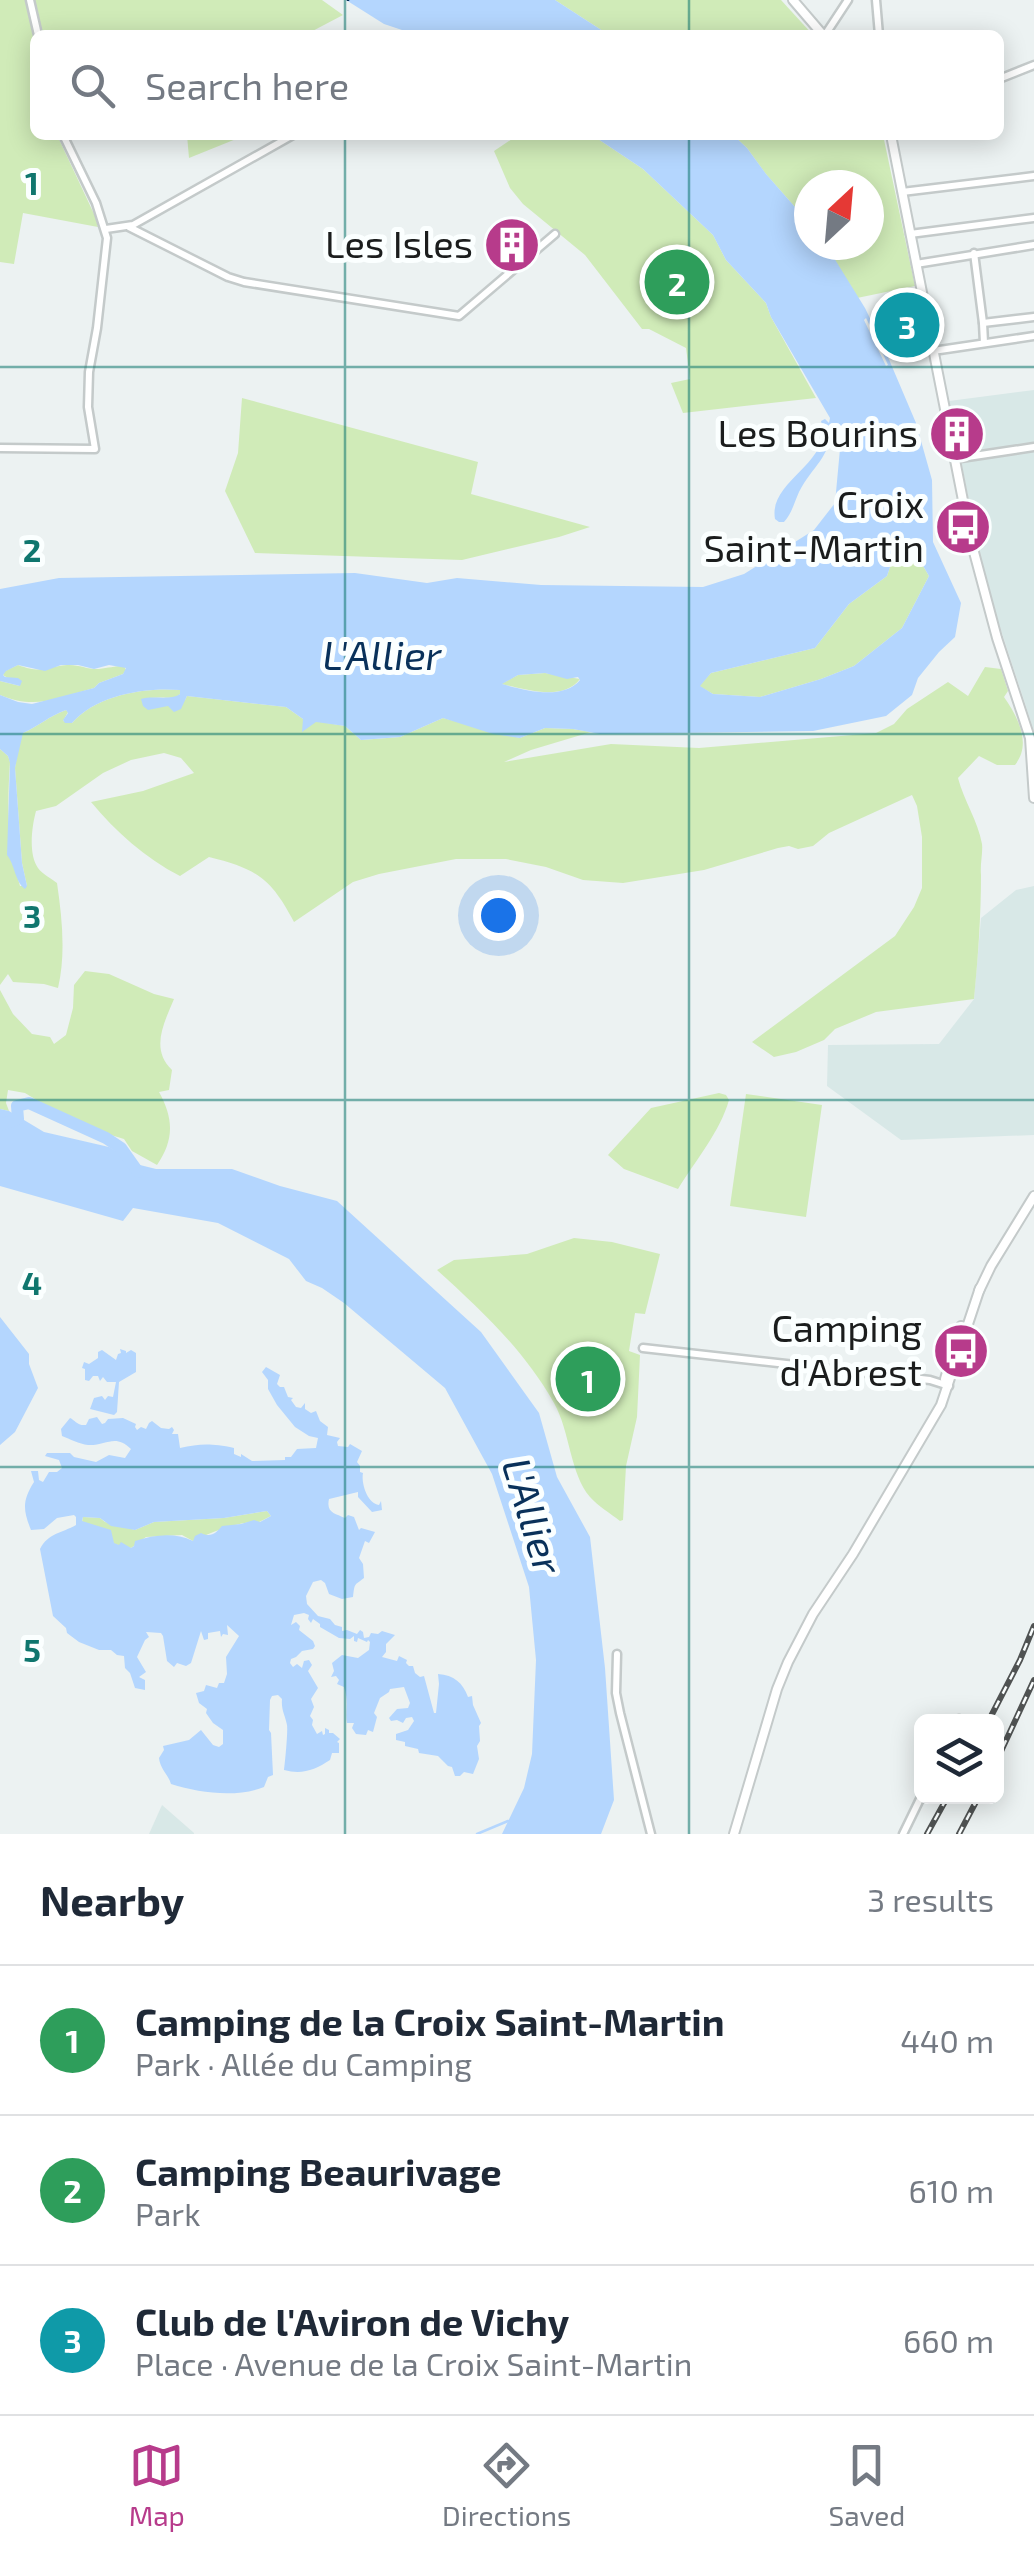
<!DOCTYPE html>
<html lang="en">
<head>
<meta charset="utf-8">
<style>
  :root { --surface:#fff; --page:#f6f6f7; --text:#1f2937; --muted:#747a83; --line:#e0e1e3; --accent:#b73b8b }
  body { margin:0; font-family:"Exo 2",sans-serif; background:var(--page); color:var(--text) }
  .controls { position:absolute; right:30px; bottom:30px; display:grid; overflow:hidden; border-radius:15px; box-shadow:0 5px 25px #0003 }
  .controls button { width:90px; height:90px; display:grid; place-items:center; padding:0; border:0; border-bottom:2px solid var(--line); background:var(--surface); color:var(--text); font:50px sans-serif }
  .compass { position:absolute; left:794px; top:170px; width:90px; height:90px; border-radius:50%; background:var(--surface); box-shadow:0 5px 25px #0003; rotate:26deg }
  .you { position:absolute; left:498px; top:915px; width:35px; height:35px; margin:-25px; border:8px solid #fff; border-radius:50%; background:#1a73e8; box-shadow:0 0 0 15px #1a73e833 }
  .badge { display:grid; place-items:center; width:65px; height:65px; border-radius:50%; background:var(--accent); color:#fff; font-size:32px; font-weight:700 }
  .pin { position:absolute; translate:-50% -50%; border:5px solid #fff; box-shadow:0 2px 10px #0006 }
  .list { margin:0; padding:0; list-style:none }
  h2 { display:flex; justify-content:space-between; align-items:center; height:130px; margin:0; padding:0 40px; font-size:42px }
  h2 small { font-size:32px; font-weight:400; color:var(--muted) }
  .list li { display:grid; grid-template-columns:65px 1fr auto; gap:30px; align-items:center; box-sizing:border-box; height:150px; padding:0 40px; border-top:2px solid var(--line) }
  .list b { display:block; font-size:38px; white-space:nowrap }
  .list p { margin:0; font-size:32px; white-space:nowrap; color:var(--muted) }
  .list em { font-size:32px; font-style:normal; color:var(--muted) }
  .icon { flex:none; width:55px; height:55px; fill:none; stroke:currentColor; stroke-width:2; stroke-linecap:round; stroke-linejoin:round }
  .map { position:relative; flex:none; width:1034px; height:1834px; overflow:hidden }
  .search { position:absolute; background:var(--surface); box-shadow:0 5px 25px #0003; left:30px; right:30px; top:30px; height:110px; display:flex; align-items:center; gap:25px; box-sizing:border-box; padding:0 35px; border-radius:15px; color:var(--muted); font-size:38px }
  .sheet { height:580px; background:var(--surface) }
  nav { display:flex; justify-content:space-around; align-items:center; box-sizing:border-box; height:140px; border-top:2px solid var(--line); background:var(--surface); font-size:28px; color:var(--muted) }
  nav a { display:grid; justify-items:center; gap:5px }
  nav .on { color:var(--accent) }
  .map>svg:first-child { display:block }
  .built { fill:#d8e8e7 }
  .green { fill:#d0ebb8 }
  .water { fill:#b4d6fe; fill-rule:evenodd }
  .lines { fill:none; stroke-linecap:round; stroke-linejoin:round }
  .stream { stroke:#b4d6fe; stroke-width:2.5 }
  .river { stroke:#b4d6fe; stroke-width:12 }
  .ferry { stroke:#09315a; stroke-width:2.5; stroke-dasharray:12 10; stroke-linecap:butt }
  .minor-casing { stroke:#c4caca; stroke-width:11 }
  .tertiary-casing { stroke:#c4caca; stroke-width:12 }
  .minor { stroke:#fff; stroke-width:6 }
  .tertiary { stroke:#fff; stroke-width:8 }
  .rail-casing { stroke:#505353; stroke-width:6 }
  .rail { stroke:#fbffff; stroke-width:2.5; stroke-dasharray:8; stroke-linecap:butt }
  .grid { fill:none; stroke:#0f766e; stroke-width:2.5; stroke-opacity:0.55 }
  .labels { text-anchor:middle; stroke-width:10; stroke-linejoin:round; paint-order:stroke }
  .poi-label { font-size:38px; fill:#1b1d1d; stroke:#fbffff; text-anchor:end }
  .water-label { font-size:40px; font-style:italic; fill:#09315a; stroke:#fbffff }
  .grid-label { font-size:32px; text-anchor:middle; font-weight:bold; fill:#0f766e; stroke:#fbffff; stroke-width:10; stroke-linejoin:round; paint-order:stroke }
</style>
</head>
<body>
<div class="map">
<svg width="1034" height="1834" viewBox="0 0 1034 1834">
  <rect width="100%" height="100%" fill="#ecf2f2"/>
  <g class="built">
    <path d="M1034 390V731L996 615 978 546 949 401Z"/>
    <path d="M1034 886V1135L901 1140 827 1086 828 1045 939 1044 974 999 981 918 1016 890Z"/>
    <path d="M162 1805 194 1833V1834H149Z"/>
  </g>
  <g class="green">
    <path d="M0 0H322L343 15 305 35H35V135H57L95 216 98 227 23 213 14 264 0 262Z"/>
    <path d="M555 0H781L813 35H609Z"/>
    <path d="M187 135H246L189 158Z"/>
    <path d="M518 135H592L643 169 713 235 726 260 766 303 771 317 816 398 683 413 671 383 690 379 686 348 649 329H642L585 255 523 204 510 188 494 151Z"/>
    <path d="M733 135H883L915 286 857 298 826 245H869V185H809V223L765 173 747 148Z"/>
    <path d="M242 398 478 462 471 494 590 527 559 537 462 560 255 553 225 491 238 453Z"/>
    <path d="M919 559 929 576 902 628 854 666 821 679 760 697 713 694 699 686 711 673 815 648 849 604 887 576 892 561Z"/>
    <path d="M18 665C42 674 45 667 67 665 78 664 89 670 99 669 108 668 114 666 124 666L126 670 123 674 99 683 94 688C57 698 36 710 0 695V681L20 686 3 675 5 671Z"/>
    <path d="M985 667 1001 669 1008 691 1004 697C1018 717 1032 744 1015 765H997L979 756 958 778C964 801 978 821 982 844 983 853 980 864 981 875 981 917 978 958 974 999L876 1012 835 1029 824 1040 796 1052 774 1057 752 1042 895 936 914 907 922 888V837L917 806 912 795 829 833 813 846 798 849 789 846 778 848 704 870 623 883 583 880 546 867 506 859H456L379 874 353 882 294 922C271 878 257 869 209 857L180 876C145 858 116 832 91 802L143 791 194 773 181 758 164 753 131 760 103 773 56 806 36 811C32 826 28 854 38 868 42 874 52 879 57 883 62 917 66 954 58 988L44 984 13 982 8 974 0 985V749L8 756 10 762C7 808 7 842 20 886H27L22 863 15 768 19 741 23 733C39 726 49 716 66 710L68 712 63 721 72 723C96 695 145 687 180 690V694L175 698 149 697 185 700 187 696 286 707 303 719 345 726 361 740 400 737 443 718 520 738 545 728 573 729 591 732 531 750 504 762 611 744 699 748 876 733 894 724 907 709 948 682 968 696Z"/>
    <path d="M545 673 580 679C563 702 524 689 501 684L518 675Z"/>
    <path d="M85 971 109 974 154 994 174 999C164 1023 150 1049 172 1070L169 1090 159 1092C174 1119 174 1140 157 1165L132 1151 124 1139 91 1129 58 1113 25 1093 8 1090 6 1103 9 1111 0 1109V990L13 1014 32 1034 50 1037 54 1044 66 1035 73 1008 74 985Z"/>
    <path d="M719 1093 726 1095 729 1100C720 1132 695 1161 678 1189L624 1169 608 1155 651 1108Z"/>
    <path d="M746 1094 822 1105 806 1217 730 1206Z"/>
    <path d="M574 1238 612 1242 660 1254 645 1314 635 1313 629 1351 640 1355 637 1417 626 1466 623 1520 620 1521C610 1513 598 1506 590 1497 570 1474 570 1431 554 1403 524 1350 482 1311 437 1270L454 1260 527 1254Z"/>
    <path d="M267 1511 271 1516 259 1522C244 1520 208 1533 193 1541L182 1535 146 1537 131 1548 114 1544C110 1530 94 1525 82 1522L83 1517 100 1518 105 1522 135 1530 154 1522 224 1518Z"/>
  </g>
  <g class="water">
    <path d="M346 0H555L609 35H417L384 24Z"/>
    <path d="M592 135H733L747 148 766 174 809 223V245H826L865 308 881 341 878 342 866 318 864 320 886 366 888 365 879 345 882 343 916 423 932 480 933 542 961 603 955 637 939 652 918 678 912 695 886 716 813 731 600 734 573 729 545 728 520 738 493 734 443 718 400 737 361 740 345 726 316 722 302 732 303 719 286 707 187 696 181 709 174 712 168 706 148 710 143 706 141 699C153 695 170 701 180 694V690C145 687 96 695 72 723H65L63 720 68 713 66 710C49 716 39 726 23 733L15 768 22 863 27 886 25 889C15 882 15 865 7 855L10 763 8 756 0 749V695L18 702 32 704 94 688 99 683 123 674 126 668 109 665 94 669 78 665H61L45 671 18 665 6 671 3 675 5 677 18 678 22 681 20 686 0 681V589L59 578 355 573 427 583 457 578 541 585 703 587 744 574 814 530 835 503 841 438 832 425C830 459 813 465 799 492 794 503 792 513 784 522H779L775 519C768 480 834 463 821 421L825 419 829 423 830 418 771 317 766 303 726 260 713 235 643 169ZM919 559 929 576 902 628 854 666 821 679 760 697 713 694 700 686 711 673 815 648 849 604 887 576 892 561ZM545 673 567 679 578 677 580 680C563 701 524 690 502 684L518 675Z"/>
    <path d="M0 1109 9 1111 44 1132 109 1147 140 1165 156 1169H232L280 1186 337 1201 481 1332 539 1413 557 1477 590 1537 605 1668 614 1800 601 1834H502L524 1788 532 1754 536 1660 529 1587 492 1474 445 1388 344 1303 322 1288 306 1281 289 1259 218 1223 133 1208 123 1221 0 1186Z"/>
    <path d="M0 1317 29 1354V1364L38 1388 15 1432 0 1445Z"/>
    <path d="M120 1349 126 1351V1353L131 1350 136 1353V1372L119 1382 117 1412 114 1415 90 1409 94 1398 102 1396 105 1400 108 1396 113 1397 116 1382H107L103 1377 100 1381 98 1376H93L89 1381 85 1380V1369L82 1368 84 1362 89 1364 98 1358V1352L102 1350 116 1360 118 1354 121 1353Z"/>
    <path d="M266 1367 280 1375 277 1384 280 1387H284L288 1397 293 1398 291 1400 296 1407 301 1408 305 1403V1409L311 1413 316 1411 320 1421 328 1427 327 1435 340 1438 337 1442 338 1446 348 1447 350 1444 362 1451 357 1462 360 1466V1472L363 1473C361 1483 367 1503 379 1505L381 1501 382 1510 372 1512 358 1497V1492L329 1499C326 1513 335 1513 345 1518L348 1515 354 1517 359 1530 361 1528 375 1532 369 1543 365 1541 359 1558 363 1564 364 1578C354 1586 355 1582 353 1597L342 1599 329 1594 325 1583 321 1580 313 1582 306 1596 307 1604 318 1616 330 1619 335 1625 342 1627V1631L347 1630 357 1634 360 1630 363 1632 364 1638 369 1637 371 1633 378 1634 382 1631 395 1635 386 1644V1652L382 1657 397 1661 399 1656 407 1660 406 1663 409 1666H413L415 1673 420 1677 424 1676 434 1713H436L439 1684 438 1674C454 1675 463 1683 468 1697L472 1696 473 1705 481 1723 479 1726 480 1741 477 1746 479 1759 473 1774 464 1772 460 1776H455L452 1767 448 1766 438 1756 419 1753 418 1749 405 1746V1742L396 1740V1734L408 1730 414 1721 412 1717 406 1718 403 1723 397 1720 391 1721 389 1718 397 1709 408 1708 410 1703 404 1687 390 1689 389 1692 380 1698 374 1713 377 1717 373 1732 368 1730 366 1735 356 1734 352 1728 354 1723H347C345 1712 349 1701 344 1687L337 1684 339 1680 336 1676 331 1677 334 1671 332 1663 342 1655 358 1658 369 1650 370 1642 368 1640 367 1642 358 1638 357 1642 354 1641V1636L350 1639 339 1638 320 1627V1624L313 1619 311 1623 308 1619 309 1615 304 1613 294 1615 291 1625 296 1622 300 1626 299 1630 313 1641 315 1646 313 1649 302 1651 296 1657 291 1659 290 1663 293 1667 297 1664 302 1668 304 1661 309 1660 312 1665 308 1671 318 1688 311 1699 314 1707 310 1716 313 1720 312 1725 317 1734 322 1731 323 1735 325 1734V1728L329 1730V1733H333L340 1739 337 1742 339 1743V1753H332L330 1760C315 1770 302 1775 284 1770 285 1763 288 1732 287 1725 285 1715 281 1710 282 1699L278 1695 272 1696 270 1700 269 1730 271 1733 273 1775 268 1777 264 1787C236 1798 200 1793 171 1784 168 1774 160 1769 159 1758L164 1750 163 1746 189 1740 201 1730 213 1745 219 1747 223 1744V1730L213 1723 206 1713 207 1709 199 1703 196 1693 204 1691 206 1685 217 1688 219 1683H224L227 1674 226 1657 239 1636 227 1625 228 1635 223 1634 221 1637 220 1631 208 1633V1639L204 1640 201 1631 191 1663 186 1666 177 1663 174 1667 167 1661 163 1636 161 1633 146 1632 149 1637 145 1640 137 1657 146 1672 139 1677 145 1680V1690L135 1688 130 1673 125 1668 124 1656 117 1655 111 1650H99L79 1642 67 1633 66 1628 53 1616 40 1549C48 1533 62 1533 76 1525V1517L74 1515 57 1518 44 1529 31 1530C23 1510 22 1501 34 1482L31 1471H38L39 1480 43 1482 49 1472H57L62 1468 59 1460 45 1456 47 1453H70L74 1457 96 1462 109 1455 125 1458 131 1449C115 1433 106 1446 88 1445 79 1444 70 1439 62 1436L61 1429 70 1418C75 1420 77 1426 86 1425L89 1419 97 1417 102 1424 105 1423 108 1419 123 1418 136 1424 135 1427 137 1430 141 1427 146 1429 149 1423 152 1421 161 1428 169 1429 172 1427 174 1430 172 1434H178L180 1448C199 1444 210 1443 234 1448V1454L241 1457V1454L252 1461 285 1460V1457H291L297 1449 316 1448 318 1438 309 1436 295 1427 277 1405 268 1389V1380L262 1372ZM267 1511 271 1516 260 1522 254 1520 241 1524 222 1526C216 1533 211 1538 201 1533L195 1536 193 1541C174 1532 154 1535 135 1541L134 1546 131 1548 121 1542 119 1545 114 1543 111 1530 82 1521 83 1517 100 1518 111 1526 135 1530 154 1522 224 1518Z"/>
  </g>
  <g class="lines">
    <path class="stream" d="M477 1834 508 1821"/>
    <path class="river" d="M0 1125 18 1119 17 1106 29 1103 106 1138 121 1148 138 1172"/>
    <path class="ferry" d="M348 1V0"/>
    <g class="minor-casing">
      <g id="minor">
        <path d="M30 0 38 35"/>
        <path d="M876 0 879 35"/>
        <path d="M825 35 848 0"/>
        <path d="M999 79 1034 65"/>
        <path d="M902 192 1034 176"/>
        <path d="M129 227 228 277 244 282 459 316 555 234"/>
        <path d="M106 229 133 225 293 135"/>
        <path d="M910 234 1034 218"/>
        <path d="M974 253 983 323 984 343"/>
        <path d="M916 264 1034 245"/>
        <path d="M983 323 1034 317"/>
        <path d="M933 351 1034 336"/>
        <path d="M0 448 95 449 88 407 89 372 97 328 107 238 96 203 63 135"/>
        <path d="M954 459 1034 447"/>
        <path d="M643 1348 930 1380 949 1386"/>
        <path d="M617 1654 616 1693 620 1713 651 1834"/>
        <path d="M958 1722 959 1719"/>
        <path d="M903 1834 922 1795"/>
      </g>
    </g>
    <g class="tertiary-casing">
      <g id="tertiary">
        <path d="M793 0 823 35"/>
        <path d="M891 135 971 541 997 638 1030 738 1034 798"/>
        <path d="M979 1291 991 1266 1034 1196"/>
        <path d="M945 1379 961 1326"/>
        <path d="M734 1834 777 1689 788 1662 813 1614 853 1554 941 1405 980 1288"/>
      </g>
    </g>
    <use href="#minor" class="minor"/>
    <use href="#tertiary" class="tertiary"/>
    <g class="rail-casing">
      <g id="rail">
        <path d="M988 1722 1020 1660 1034 1626"/>
        <path d="M996 1762 1034 1680"/>
        <path d="M927 1834 948 1796"/>
        <path d="M959 1834 979 1796"/>
      </g>
    </g>
    <use href="#rail" class="rail"/>
  </g>
  <path class="grid" d="M345 0V35M689 0V35M345 135V1834M689 135V1834M0 367H1034M0 734H1034M0 1100H1034M0 1467H1034"/>
  <defs>
    <g id="building-disc" transform="scale(2.875)"><circle r="9.5" fill="#b73b8b" stroke="#fbffff"/><path d="M-4-6H4V6H1V3H-1V6H-4ZM-2.5-4.3h1.7v1.8h-1.7ZM.8-4.3h1.7v1.8H.8ZM-2.5-1h1.7V.8h-1.7ZM.8-1h1.7V.8H.8Z" fill="#fff"/></g>
    <g id="bus-disc" transform="scale(2.875)"><circle r="9.5" fill="#b73b8b" stroke="#fbffff"/><path d="M-5-6H5V4H4V6H2V4H-2V6H-4V4H-5ZM-3.5-4V0h7V-4ZM-3.5 1.2v1.5H-2V1.2ZM2 1.2v1.5H3.5V1.2Z" fill="#fff"/></g>
  </defs>
  <g fill-rule="evenodd">
    <use href="#building-disc" x="512" y="245"/>
    <use href="#building-disc" x="957" y="434"/>
    <use href="#bus-disc" x="963" y="527"/>
    <use href="#bus-disc" x="961" y="1351"/>
  </g>
  <g class="labels">
    <g class="poi-label">
      <text x="473" y="258">Les Isles</text>
      <text x="918" y="447">Les Bourins</text>
      <text x="924" y="518">Croix<tspan x="924" dy="44">Saint-Martin</tspan></text>
      <text x="922" y="1342">Camping<tspan x="922" dy="44">d'Abrest</tspan></text>
    </g>
    <g class="water-label">
      <text x="382" y="670">L'Allier</text>
      <text transform="translate(532 1516) rotate(73)" y="14">L'Allier</text>
    </g>
  </g>
  <g class="grid-label">
    <text x="32" y="195">1</text>
    <text x="32" y="562">2</text>
    <text x="32" y="928">3</text>
    <text x="32" y="1295">4</text>
    <text x="32" y="1662">5</text>
  </g>
</svg>
<div class="controls">
<button><svg class="icon" aria-label="layers" viewBox="0 0 24 24"><path d="M12 4l9 5-9 5-9-5zM3 14l9 5 9-5"/></svg></button>
</div>
<svg class="compass" viewBox="-18 -18 36 36"><path d="M0-13l5 13h-10z" fill="#e53935"/><path d="M0 13l5-13h-10z" fill="#747a83"/></svg>
<div class="you"></div>
<div class="pin badge" style="left:588px;top:1379px;background:#2e9e5b">1</div>
<div class="pin badge" style="left:677px;top:282px;background:#2e9e5b">2</div>
<div class="pin badge" style="left:907px;top:325px;background:#0f9aa8">3</div>
<div class="search"><svg class="icon" aria-label="search" viewBox="0 0 24 24"><circle cx="10" cy="10" r="6"/><path d="M15 15l6 6"/></svg>Search here</div>
</div>
<section class="sheet">
<h2>Nearby<small>3 results</small></h2>
<ul class="list">
<li><span class="badge" style="background:#2e9e5b">1</span><div><b>Camping de la Croix Saint-Martin</b><p>Park · Allée du Camping</p></div><em>440 m</em></li>
<li><span class="badge" style="background:#2e9e5b">2</span><div><b>Camping Beaurivage</b><p>Park</p></div><em>610 m</em></li>
<li><span class="badge" style="background:#0f9aa8">3</span><div><b>Club de l'Aviron de Vichy</b><p>Place · Avenue de la Croix Saint-Martin</p></div><em>660 m</em></li>
</ul>
</section>
<nav>
<a class="on"><svg class="icon" aria-label="map" viewBox="0 0 24 24"><path d="M3 6l6-2 6 2 6-2v14l-6 2-6-2-6 2zM9 4v14M15 6v14"/></svg>Map</a>
<a><svg class="icon" aria-label="directions" viewBox="0 0 24 24"><path d="M12 3l9 9-9 9-9-9zM9 14v-3h6M13 9l2 2-2 2"/></svg>Directions</a>
<a><svg class="icon" aria-label="saved" viewBox="0 0 24 24"><path d="M7 4h10v16l-5-4-5 4z"/></svg>Saved</a>
</nav>
</body>
</html>
